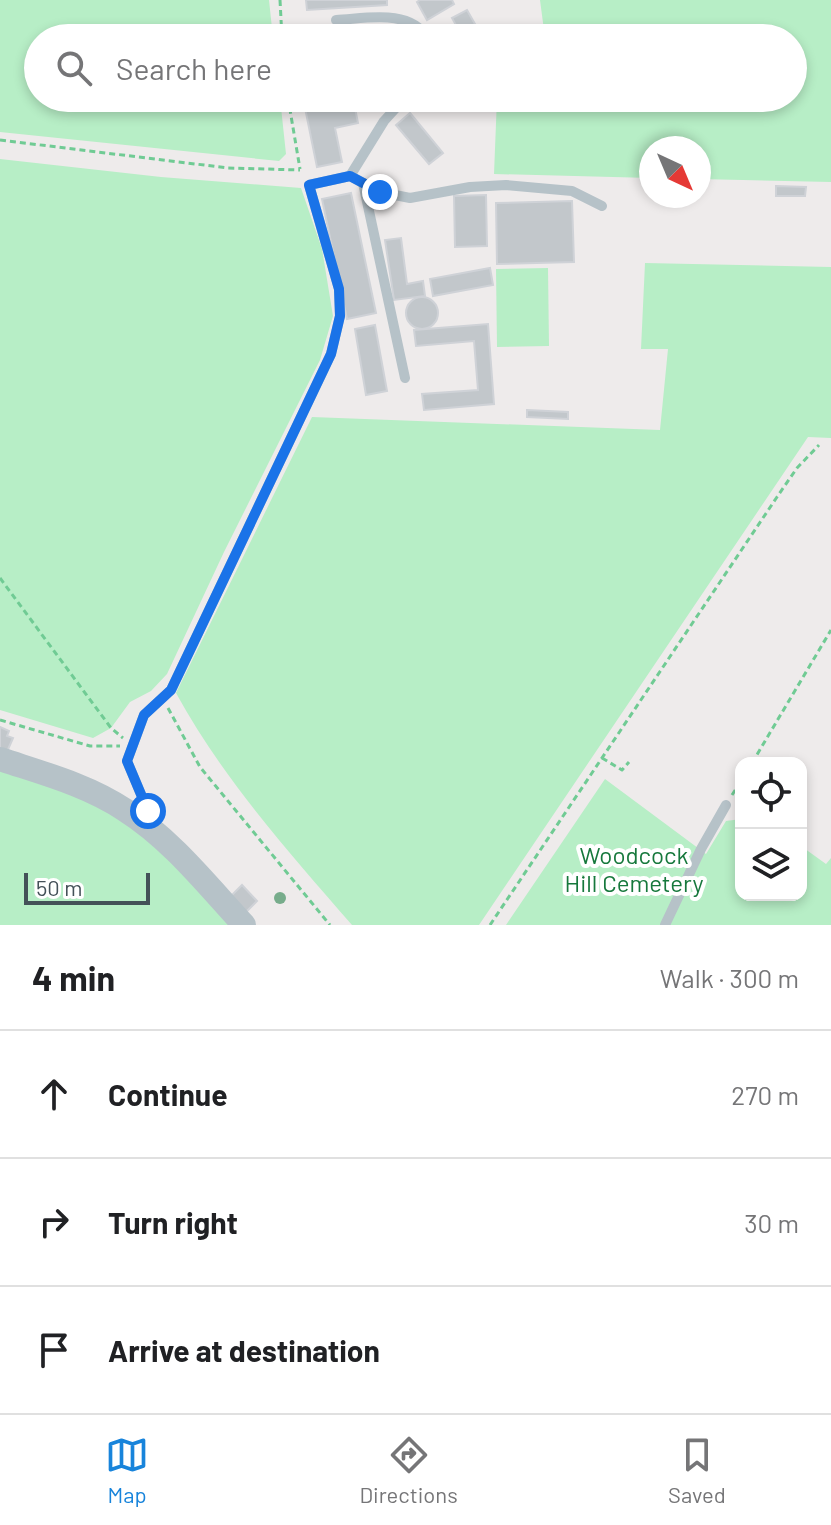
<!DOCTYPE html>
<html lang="en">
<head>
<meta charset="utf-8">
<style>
  :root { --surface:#fff; --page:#f6f6f6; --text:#202124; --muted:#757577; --line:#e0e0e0; --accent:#1884db }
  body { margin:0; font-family:Barlow,sans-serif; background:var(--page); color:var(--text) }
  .controls { position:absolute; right:24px; bottom:24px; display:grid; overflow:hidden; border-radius:16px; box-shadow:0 4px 12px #0003 }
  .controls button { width:72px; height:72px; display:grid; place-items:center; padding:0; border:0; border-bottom:2px solid var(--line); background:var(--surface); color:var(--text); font:40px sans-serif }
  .compass { position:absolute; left:639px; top:136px; width:72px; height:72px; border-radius:50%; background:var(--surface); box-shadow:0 4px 12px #0003; rotate:136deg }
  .scale { position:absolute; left:24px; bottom:20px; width:126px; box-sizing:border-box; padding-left:8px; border:4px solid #445158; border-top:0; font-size:22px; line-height:28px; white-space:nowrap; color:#445158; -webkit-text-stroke:6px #fff; paint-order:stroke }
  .stop { position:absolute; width:24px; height:24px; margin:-18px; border:6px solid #1a73e8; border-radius:50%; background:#fff }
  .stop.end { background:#1a73e8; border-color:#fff; box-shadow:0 2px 8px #0008 }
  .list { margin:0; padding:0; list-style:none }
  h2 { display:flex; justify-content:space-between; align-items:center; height:104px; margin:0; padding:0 32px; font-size:34px }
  h2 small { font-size:26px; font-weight:400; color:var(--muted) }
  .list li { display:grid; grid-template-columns:52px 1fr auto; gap:24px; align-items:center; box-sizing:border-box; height:128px; padding:0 32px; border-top:2px solid var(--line) }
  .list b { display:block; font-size:30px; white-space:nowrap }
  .list em { font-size:26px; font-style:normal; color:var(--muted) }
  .icon { flex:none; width:44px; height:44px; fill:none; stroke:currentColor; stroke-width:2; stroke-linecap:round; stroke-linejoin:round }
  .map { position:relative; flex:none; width:831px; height:925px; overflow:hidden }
  .search { position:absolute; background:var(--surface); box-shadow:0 4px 12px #0003; left:24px; right:24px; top:24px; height:88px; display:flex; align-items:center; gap:20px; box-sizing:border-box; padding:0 28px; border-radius:44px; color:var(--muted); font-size:30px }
  .sheet { height:488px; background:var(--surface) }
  nav { display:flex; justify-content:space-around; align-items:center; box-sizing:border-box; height:112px; border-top:2px solid var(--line); background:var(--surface); font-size:22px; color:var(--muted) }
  nav a { display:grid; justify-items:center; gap:4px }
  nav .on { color:var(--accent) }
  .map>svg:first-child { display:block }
  .green { fill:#b7eec6 }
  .building { fill:#c2c7cb; stroke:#cfd2d7; stroke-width:2 }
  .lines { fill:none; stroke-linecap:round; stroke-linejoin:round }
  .path { stroke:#70cb94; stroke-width:3; stroke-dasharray:6 4; stroke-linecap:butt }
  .service { stroke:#b6c2c8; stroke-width:10 }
  .tertiary { stroke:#b6c2c8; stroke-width:24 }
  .tree { fill:#77ac8b }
  .route { stroke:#1a73e8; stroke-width:10 }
  .labels { text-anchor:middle; stroke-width:8; stroke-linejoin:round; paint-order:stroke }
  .park-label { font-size:24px; fill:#16783c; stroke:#fff }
</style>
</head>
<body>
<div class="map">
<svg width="831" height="925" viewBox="0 0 831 925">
  <rect width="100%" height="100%" fill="#eeebeb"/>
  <g class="green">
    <path d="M0 0H269L273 38H38V98H280L286 154 279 161 0 132Z"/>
    <path d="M540 0H831V182L699 179V148H651V178L494 174 497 98H793V38H545Z"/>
    <path d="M0 159 161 177 301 188 322 249 333 316 320 360 224 552 167 674 151 691 130 702 111 728 93 738 0 710Z"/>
    <path d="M645 263 831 267V438L808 437 479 925H352C288 851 223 779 176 693L312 417 660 430 668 349H641Z"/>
    <path d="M548 268 549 346 497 347 496 269Z"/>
    <path d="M0 769C42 784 90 795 126 821 167 849 198 889 232 925H0Z"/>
    <path d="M605 779 706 854 726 821 741 819V895H801V846L826 864 831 858V925H506Z"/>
  </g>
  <g class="building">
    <path d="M306 0H387V5L307 10Z"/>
    <path d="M420 0H452L454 4 427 20 417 2Z"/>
    <path d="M467 10 483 38H463L452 18Z"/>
    <path d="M503 27 507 35 496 38 493 33Z"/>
    <path d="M303 98H353L358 123 335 128 342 162 317 167Z"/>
    <path d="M410 113 443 153 429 164 396 125Z"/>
    <path d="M776 186 806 187 805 196H776Z"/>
    <path d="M351 193 376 313 347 319 322 199Z"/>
    <path d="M486 195 487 246 455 247 454 196Z"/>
    <path d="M572 201 574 262 497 264 496 203Z"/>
    <path d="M401 238 407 284 423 281 425 296 394 300 385 240Z"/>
    <path d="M490 268 493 285 433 296 430 279Z"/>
    <circle cx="422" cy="313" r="16"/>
    <path d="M488 324 494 404 424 410 422 394 478 390 474 341 416 346 414 330Z"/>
    <path d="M375 325 387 391 366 395 355 329Z"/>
    <path d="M527 410 568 412V419L527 417Z"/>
    <path d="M0 727 9 731 7 736 13 738 6 754 0 752Z"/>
    <path d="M242 885 257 901 244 914 229 898Z"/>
  </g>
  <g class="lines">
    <g class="path">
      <path d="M280 0 282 38"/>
      <path d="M288 98 300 169"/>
      <path d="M0 140 228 168 300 170"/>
      <path d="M0 578 111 728 123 738"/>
      <path d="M168 708 200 767 330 925"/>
      <path d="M0 720 90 746H120"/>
      <path d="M602 758 622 770 629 762"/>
      <path d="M752 763 831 630"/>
      <path d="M732 795 741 781"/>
      <path d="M490 925 777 497 797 468 819 445"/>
    </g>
    <g class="service">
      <path d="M336 20C364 19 410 8 427 38"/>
      <path d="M350 176 384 121 405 98"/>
      <path d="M363 183 405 378"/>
      <path d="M140 820 148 811 127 761 144 715 171 690 331 354 340 316 339 289 309 185 350 176 380 192 410 198 470 187 506 185 572 191 602 206"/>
      <path d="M665 925 701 849 726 805"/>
    </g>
    <path class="tertiary" d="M0 759C42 773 88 785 125 810 171 839 207 885 244 925"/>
  </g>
  <circle class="tree" cx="280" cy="898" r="6"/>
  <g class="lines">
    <path class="route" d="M148 811 127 761 144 715 171 690 331 354 340 316 339 289 309 185 350 176 380 192"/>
  </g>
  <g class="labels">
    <g class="park-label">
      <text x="634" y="864">Woodcock<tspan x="634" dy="28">Hill Cemetery</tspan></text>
    </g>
  </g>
</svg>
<div class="controls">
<button><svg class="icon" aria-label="locate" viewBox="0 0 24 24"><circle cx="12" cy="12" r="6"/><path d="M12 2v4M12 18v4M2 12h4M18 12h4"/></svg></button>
<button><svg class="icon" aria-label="layers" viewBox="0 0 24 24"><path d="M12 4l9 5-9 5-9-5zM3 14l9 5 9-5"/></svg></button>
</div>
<svg class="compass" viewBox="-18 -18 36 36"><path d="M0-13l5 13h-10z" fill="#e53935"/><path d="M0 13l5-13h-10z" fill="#757577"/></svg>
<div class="scale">50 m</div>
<div class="stop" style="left:148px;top:811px"></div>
<div class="stop end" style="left:380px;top:192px"></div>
<div class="search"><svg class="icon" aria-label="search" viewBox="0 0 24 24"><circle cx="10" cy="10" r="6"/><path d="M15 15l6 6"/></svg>Search here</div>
</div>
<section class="sheet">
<h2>4 min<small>Walk · 300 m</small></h2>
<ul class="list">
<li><svg class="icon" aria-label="ahead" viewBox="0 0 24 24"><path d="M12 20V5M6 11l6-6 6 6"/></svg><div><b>Continue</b></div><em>270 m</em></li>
<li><svg class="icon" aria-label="right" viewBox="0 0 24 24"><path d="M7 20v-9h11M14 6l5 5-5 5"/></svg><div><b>Turn right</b></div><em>30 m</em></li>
<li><svg class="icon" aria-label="arrive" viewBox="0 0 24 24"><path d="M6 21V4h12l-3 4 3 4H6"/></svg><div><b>Arrive at destination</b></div></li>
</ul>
</section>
<nav>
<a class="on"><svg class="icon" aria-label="map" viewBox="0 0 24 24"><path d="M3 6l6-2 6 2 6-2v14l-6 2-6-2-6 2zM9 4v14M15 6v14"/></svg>Map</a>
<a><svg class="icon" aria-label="directions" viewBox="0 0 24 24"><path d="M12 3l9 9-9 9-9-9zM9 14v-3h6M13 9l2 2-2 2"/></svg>Directions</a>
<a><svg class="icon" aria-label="saved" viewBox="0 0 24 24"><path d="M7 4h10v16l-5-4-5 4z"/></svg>Saved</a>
</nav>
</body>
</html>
